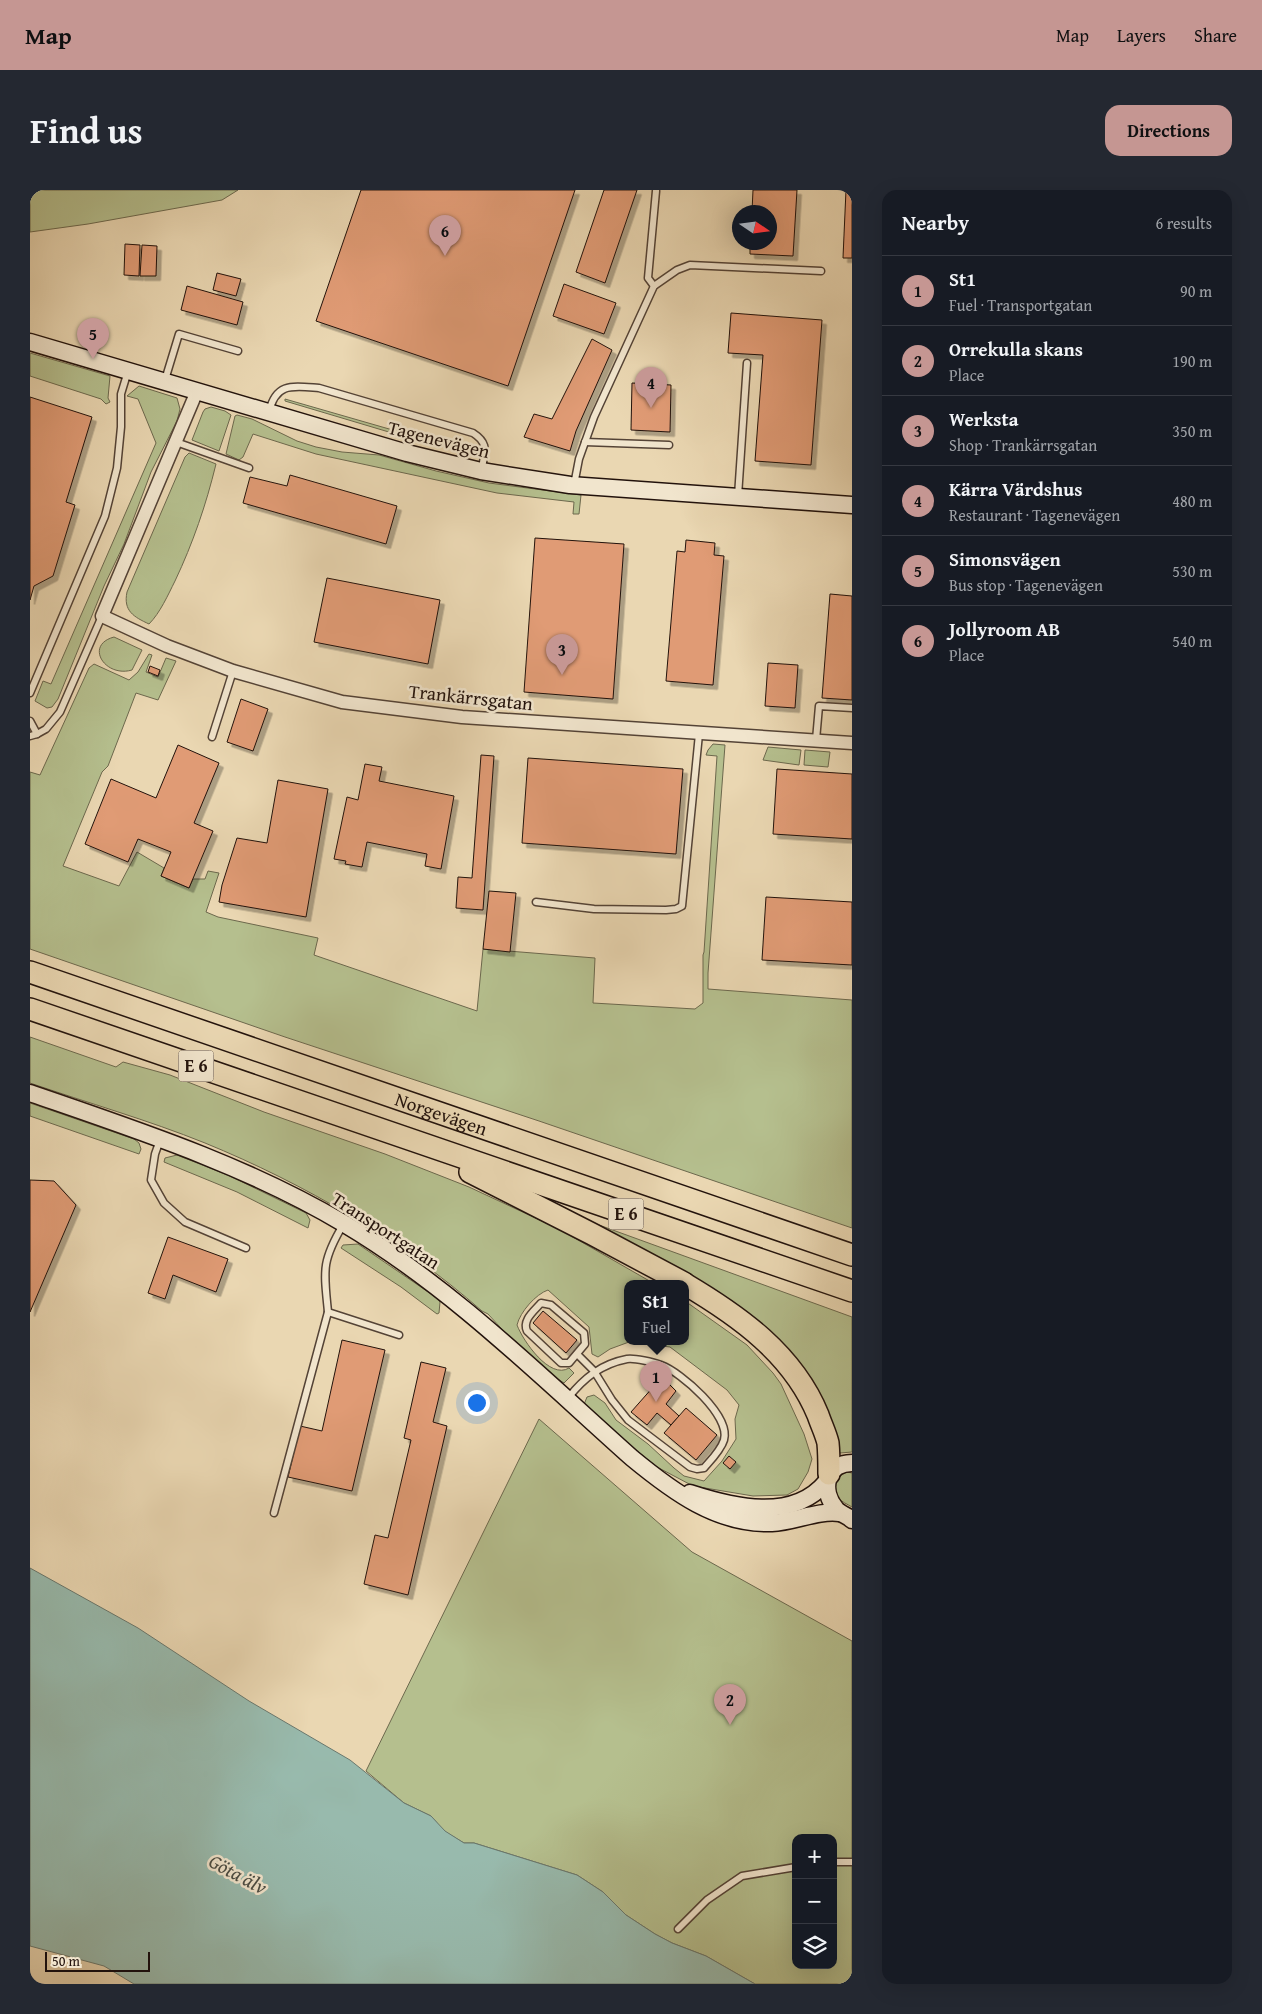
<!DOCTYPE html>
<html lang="en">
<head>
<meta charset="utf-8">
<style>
  :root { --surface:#171b24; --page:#242831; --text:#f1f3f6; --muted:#9ea1a6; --line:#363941; --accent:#c59692 }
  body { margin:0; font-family:"Gentium Book Plus",serif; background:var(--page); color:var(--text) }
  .controls { position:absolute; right:15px; bottom:15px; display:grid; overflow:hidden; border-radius:10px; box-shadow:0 5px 20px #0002 }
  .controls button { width:45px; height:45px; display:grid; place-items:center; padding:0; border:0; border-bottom:1px solid var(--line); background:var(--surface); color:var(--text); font:25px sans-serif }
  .compass { position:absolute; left:702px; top:15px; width:45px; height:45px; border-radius:50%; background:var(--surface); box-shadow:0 5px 20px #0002; rotate:103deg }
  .scale { position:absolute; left:15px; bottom:12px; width:105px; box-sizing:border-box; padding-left:5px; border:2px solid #22120c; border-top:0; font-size:14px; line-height:18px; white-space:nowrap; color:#22120c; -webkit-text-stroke:4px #f1e5cd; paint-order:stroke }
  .you { position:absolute; left:446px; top:1212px; width:18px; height:18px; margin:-12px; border:4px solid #fff; border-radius:50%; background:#1a73e8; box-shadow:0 0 0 8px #1a73e833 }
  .badge { display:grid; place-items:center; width:32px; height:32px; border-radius:50%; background:var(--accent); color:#111; font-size:16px; font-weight:700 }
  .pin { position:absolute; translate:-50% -41px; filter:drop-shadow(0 1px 2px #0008) }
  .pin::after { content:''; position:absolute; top:26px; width:18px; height:15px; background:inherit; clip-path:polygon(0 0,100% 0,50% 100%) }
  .popup { position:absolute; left:594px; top:1090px; width:65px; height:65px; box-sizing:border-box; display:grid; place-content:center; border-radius:10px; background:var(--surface); filter:drop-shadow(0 1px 4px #0005); font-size:16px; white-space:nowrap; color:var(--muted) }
  .popup b { font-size:19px; color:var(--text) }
  .popup::after { content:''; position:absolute; left:50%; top:100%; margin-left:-10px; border:10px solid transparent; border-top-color:var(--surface) }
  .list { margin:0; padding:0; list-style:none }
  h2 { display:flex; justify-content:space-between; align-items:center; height:65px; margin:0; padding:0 20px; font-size:21px }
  h2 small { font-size:16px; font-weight:400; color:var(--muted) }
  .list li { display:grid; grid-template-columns:32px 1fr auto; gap:15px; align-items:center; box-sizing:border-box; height:70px; padding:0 20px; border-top:1px solid var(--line) }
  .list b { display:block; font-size:19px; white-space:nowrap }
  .list p { margin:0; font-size:16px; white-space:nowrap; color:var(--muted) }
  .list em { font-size:16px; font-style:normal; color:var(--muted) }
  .icon { flex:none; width:28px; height:28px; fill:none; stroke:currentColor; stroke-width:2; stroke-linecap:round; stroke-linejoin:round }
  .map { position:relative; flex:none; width:822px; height:1794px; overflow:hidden; border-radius:15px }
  header { display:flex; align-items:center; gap:30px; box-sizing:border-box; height:70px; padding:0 25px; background:var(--accent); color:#111 }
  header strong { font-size:24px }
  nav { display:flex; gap:28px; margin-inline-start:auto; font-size:18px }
  .intro { display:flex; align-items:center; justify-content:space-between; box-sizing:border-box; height:120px; padding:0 30px }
  h1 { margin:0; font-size:35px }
  .button { padding:12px 22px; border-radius:15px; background:var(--accent); color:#111; font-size:18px; font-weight:700 }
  main { display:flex; gap:30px; padding:0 30px }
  aside { flex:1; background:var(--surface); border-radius:15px; box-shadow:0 5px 20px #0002 }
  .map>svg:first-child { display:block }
  .green { fill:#b5bf8e; stroke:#6c684d; fill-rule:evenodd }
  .water { fill:#98baad; stroke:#69776d }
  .building { fill:#e09b75; stroke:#22120c; filter:url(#shadow) }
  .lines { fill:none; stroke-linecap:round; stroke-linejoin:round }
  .lane-casing { stroke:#544336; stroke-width:9 }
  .street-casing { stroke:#544336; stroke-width:15 }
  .secondary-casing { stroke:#22120c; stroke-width:19 }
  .highway-casing { stroke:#22120c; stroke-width:24 }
  .lane { stroke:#f1e5cd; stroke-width:6 }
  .street { stroke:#f1e5cd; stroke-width:12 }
  .secondary { stroke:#f1e5cd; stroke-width:16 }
  .highway { stroke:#ead7b2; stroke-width:21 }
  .labels { text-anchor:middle; stroke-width:5; stroke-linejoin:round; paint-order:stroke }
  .shield { fill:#f1e5cd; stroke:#605146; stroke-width:1 }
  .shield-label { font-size:18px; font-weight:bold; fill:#22120c }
  .street-label { font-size:19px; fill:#22120c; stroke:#f1e5cd }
  .water-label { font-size:20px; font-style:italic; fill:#4b4d44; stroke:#f1e5cd }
</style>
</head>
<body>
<header>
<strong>Map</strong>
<nav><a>Map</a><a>Layers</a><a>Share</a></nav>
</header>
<div class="intro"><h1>Find us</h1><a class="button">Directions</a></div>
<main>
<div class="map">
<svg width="822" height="1794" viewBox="0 0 822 1794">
  <defs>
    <filter id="shadow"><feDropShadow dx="4.5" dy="4.5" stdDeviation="0" flood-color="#0004"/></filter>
  </defs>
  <rect width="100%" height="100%" fill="#ead7b2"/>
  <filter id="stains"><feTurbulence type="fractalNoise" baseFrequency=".004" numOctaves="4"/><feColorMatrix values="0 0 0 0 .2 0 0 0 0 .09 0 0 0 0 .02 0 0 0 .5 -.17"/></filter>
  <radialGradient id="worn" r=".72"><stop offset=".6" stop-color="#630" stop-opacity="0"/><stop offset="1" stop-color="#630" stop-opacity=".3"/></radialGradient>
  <g class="green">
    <path d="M0 0H208L192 10 58 34 0 42Z"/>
    <path d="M0 163 80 186 78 208 80 212 76 214 71 209 0 186Z"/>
    <path d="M109 196 147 208 150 219 147 231 121 282 94 354 74 396 28 509 22 517 17 518 5 511 13 491 21 494 126 253 108 209 97 206Z"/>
    <path d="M255 209 380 245 442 259 441 262 389 251 255 211Z"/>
    <path d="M181 217 195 221 201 225 189 261 162 250 173 222 175 219Z"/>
    <path d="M207 225 222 229 267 251 286 257 312 262 349 265 406 281 459 293 551 305 549 324H543L544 312 467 303 286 264 223 244 213 267 209 270 196 264 205 226Z"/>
    <path d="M159 263 186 274C176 315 163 353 145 391 138 405 130 423 119 434 104 427 93 421 97 402L155 267Z"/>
    <path d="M84 447 112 460 102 480C75 488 54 455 84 447Z"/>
    <path d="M119 464 122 465 116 482 128 487 136 468 146 471 128 510 106 503 78 576 72 582 33 676 89 696 107 662 134 678 131 686 159 698 163 689H175L178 681 189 683 176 722 188 727 288 748 284 765 447 821 453 759 565 768 563 813 665 819 673 813V765L674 762 687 566 676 565 678 560 683 554 695 555 678 783V799L822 810V1038L509 931 255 847 0 759V582L10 585 59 478 64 474 99 490 108 482Z"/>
    <path d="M738 557 771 560 769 575 733 570Z"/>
    <path d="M775 560 800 562 798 577 774 575Z"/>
    <path d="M0 847 86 877 93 872 140 885 234 922 355 964 439 997 529 1039 623 1093H597V1151H655V1111L717 1155 743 1183 751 1194 774 1244 782 1269 778 1282 768 1299 757 1305 723 1306 663 1296 627 1277 553 1217 557 1207 564 1205 575 1213 586 1230 618 1254 644 1278 654 1286 674 1291 692 1271 706 1249 705 1229 709 1215 697 1200 640 1157 599 1152 580 1159 568 1167 562 1164 559 1137 518 1100C506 1104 490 1122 487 1135 493 1151 520 1190 539 1178L544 1183 534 1193C505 1176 481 1149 458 1124L452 1121C371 1050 275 994 175 953 118 930 58 913 0 893Z"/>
    <path d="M0 913 104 949 109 953 111 959 109 964 0 926Z"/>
    <path d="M147 965 200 986 276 1023 280 1030 278 1038 207 1002 134 972 135 968Z"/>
    <path d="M569 1035 822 1127V1262L810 1263 781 1196 568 1037Z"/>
    <path d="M328 1054 407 1108 410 1112 409 1123 407 1124 371 1097 311 1058 313 1055Z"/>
    <path d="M509 1229 662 1362 822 1451V1794H725L676 1766 642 1753 625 1744 596 1725 573 1702 547 1685 444 1653H434L414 1641 401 1626 374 1613 336 1581ZM766 1648H803V1775H766Z"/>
    <path d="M817 1282 822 1283V1317C817 1314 812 1312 808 1308 800 1298 807 1286 817 1282Z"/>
  </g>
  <path class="water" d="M0 1378 108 1438 219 1511 320 1570 374 1613 401 1626 415 1641 434 1653H444L547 1685 573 1702 596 1725 625 1744 642 1753 676 1766 725 1794H104L74 1776 0 1756Z"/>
  <g class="building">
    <path d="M331 0H545L478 196 286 131Z"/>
    <path d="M574 0H607L575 93 546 82Z"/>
    <path d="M723 0H767L763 66 720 64V52H740V22H722Z"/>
    <path d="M816 0H822V68H813Z"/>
    <path d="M95 54 110 55 109 86 94 85Z"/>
    <path d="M112 55 127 56 126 86H110Z"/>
    <path d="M187 83 211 89 206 106 183 100Z"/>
    <path d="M534 94 586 113 574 144 523 126Z"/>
    <path d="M157 96 213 112 207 135 151 120Z"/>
    <path d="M701 123 792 130 781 275 725 271 733 165 698 163Z"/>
    <path d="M562 149 582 160 546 241 540 261 494 247 504 224 522 229Z"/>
    <path d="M602 193 641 195 640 242 601 240Z"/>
    <path d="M0 207 62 227 36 312 45 315 23 386 4 396 0 410Z"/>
    <path d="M260 285 367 316 356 354 213 313 220 287 257 296Z"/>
    <path d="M505 348 594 354 583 509 494 502Z"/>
    <path d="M656 350 685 353 684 365 694 366 683 495 636 491 647 361 655 362Z"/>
    <path d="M297 388 410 410 398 474 284 452Z"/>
    <path d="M800 404 822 406V510L792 508Z"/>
    <path d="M738 473 768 475 765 518 735 516Z"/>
    <path d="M120 476 130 480 128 486 118 482Z"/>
    <path d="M211 509 238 519 223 561 197 552Z"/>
    <path d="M148 555 189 573 164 633 183 641 159 698 131 686 141 662 108 649 98 672 55 654 81 589 126 608Z"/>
    <path d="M451 565 464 566 453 720 426 718 428 687 442 688Z"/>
    <path d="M498 568 653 579 646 664 492 653Z"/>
    <path d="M335 574 352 577 349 591 424 606 411 679 395 676 397 664 337 652 332 677 315 674 316 671 304 669 317 607 328 610Z"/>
    <path d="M747 579 822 584V649L743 644Z"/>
    <path d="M248 590 298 599 276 727 189 712 192 695 207 648 237 653Z"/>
    <path d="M459 701 486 703 480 762 453 759Z"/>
    <path d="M736 707 822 712V775L732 770Z"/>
    <path d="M0 990 24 991 46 1015 0 1122Z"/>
    <path d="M138 1047 198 1069 186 1102 143 1085 135 1109 118 1103Z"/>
    <path d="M513 1121 547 1150 536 1163 503 1133Z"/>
    <path d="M312 1150 355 1160 322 1301 258 1287 270 1236 292 1241Z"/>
    <path d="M391 1172 416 1178 403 1232 417 1236 378 1405 334 1394 345 1345 358 1348 381 1250 374 1248Z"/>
    <path d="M632 1187 646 1201 636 1214 649 1226 641 1235 627 1223 617 1235 601 1222Z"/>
    <path d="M656 1218 687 1245 666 1270 634 1243Z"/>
    <path d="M699 1266 706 1272 700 1279 693 1273Z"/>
  </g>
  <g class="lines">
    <g class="lane-casing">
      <g id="lane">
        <path d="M624 96 618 88 626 1"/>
        <path d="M135 190 149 144 208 161"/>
        <path d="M239 222C246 192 263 196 289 198L443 243C460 254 454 262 452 279"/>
        <path d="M146 252 219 278"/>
        <path d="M555 252 639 255"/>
        <path d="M544 295 549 269 564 227 624 96 647 80 660 75 791 81"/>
        <path d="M708 306 717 173"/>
        <path d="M0 503 75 326 87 278 91 237V204L98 181"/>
        <path d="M0 531 7 544"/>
        <path d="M0 546 7 544 16 539 30 522 72 426"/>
        <path d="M182 547 203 481"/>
        <path d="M786 550 789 516 822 518"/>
        <path d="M506 712 564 719 636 720 646 719 652 716 669 544"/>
        <path d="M130 950 125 964 121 990 134 1013 155 1032 216 1058"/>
        <path d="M313 1035C291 1072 294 1081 298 1122L369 1145"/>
        <path d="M511 1113 521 1115 554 1143 555 1154 539 1173H531L497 1141C492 1130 504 1121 511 1113Z"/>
        <path d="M538 1208C554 1188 571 1174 597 1169 605 1168 623 1172 631 1175 651 1182 701 1226 694 1250 691 1260 681 1270 674 1278L667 1279 660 1277 598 1230 582 1210 564 1181 547 1164"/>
        <path d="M244 1323 298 1122"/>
        <path d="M803 1672H822"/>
        <path d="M648 1739 677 1710 712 1686 766 1677"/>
      </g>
    </g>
    <g class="street-casing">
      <path id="street" d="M167 201 72 426 137 456 203 481 312 512 432 527 822 553"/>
    </g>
    <g class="secondary-casing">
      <g id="secondary">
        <path d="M0 152 377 263 451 281 540 295 822 315"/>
        <path d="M0 903C107 940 215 975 313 1033 421 1097 509 1185 602 1268 642 1301 687 1335 742 1333 765 1332 787 1320 810 1323"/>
        <path d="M822 1273C796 1273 790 1300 806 1319 810 1324 817 1325 822 1330"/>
        <path d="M660 1303C703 1317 763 1332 796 1292"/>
      </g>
    </g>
    <g class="highway-casing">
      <g id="highway">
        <path id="s1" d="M0 782 822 1065"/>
        <path d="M0 819 822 1101"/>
        <path d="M440 982 562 1044 654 1093"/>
        <path d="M655 1094C709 1126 763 1164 788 1225 791 1234 796 1244 798 1253 799 1263 799 1274 799 1284"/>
      </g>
    </g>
    <use href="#lane" class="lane"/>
    <use href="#street" class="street"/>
    <use href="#secondary" class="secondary"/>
    <use href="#highway" class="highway"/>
  </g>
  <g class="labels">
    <g class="shield">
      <rect x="148.5" y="860.5" width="35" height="31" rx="4"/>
      <rect x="578.5" y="1008.5" width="35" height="31" rx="4"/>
    </g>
    <g class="shield-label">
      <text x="166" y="882">E 6</text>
      <text x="596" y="1030">E 6</text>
    </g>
    <g class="street-label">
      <text transform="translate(409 249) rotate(14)" y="7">Tagenevägen</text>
      <text transform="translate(441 507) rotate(6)" y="7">Trankärrsgatan</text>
      <text dy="7" stroke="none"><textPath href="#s1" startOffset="435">Norgevägen</textPath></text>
      <text transform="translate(356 1040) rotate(33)" y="7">Transportgatan</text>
    </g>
    <g class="water-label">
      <text transform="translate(208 1684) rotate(28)" y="7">Göta älv</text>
    </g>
  </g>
  <rect width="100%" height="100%" filter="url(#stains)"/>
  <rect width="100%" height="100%" fill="url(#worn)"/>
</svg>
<div class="controls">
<button>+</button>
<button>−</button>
<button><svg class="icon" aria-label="layers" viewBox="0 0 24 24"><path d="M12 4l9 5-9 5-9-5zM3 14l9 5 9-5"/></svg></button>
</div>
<svg class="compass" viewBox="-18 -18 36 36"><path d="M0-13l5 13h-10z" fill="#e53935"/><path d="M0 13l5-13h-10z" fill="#9ea1a6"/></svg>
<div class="scale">50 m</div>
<div class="you"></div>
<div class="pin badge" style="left:626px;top:1212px">1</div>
<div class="popup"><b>St1</b>Fuel</div>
<div class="pin badge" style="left:700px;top:1535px">2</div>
<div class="pin badge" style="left:532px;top:485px">3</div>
<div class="pin badge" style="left:621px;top:218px">4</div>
<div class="pin badge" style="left:63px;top:169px">5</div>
<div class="pin badge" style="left:415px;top:66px">6</div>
</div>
<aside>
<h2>Nearby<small>6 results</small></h2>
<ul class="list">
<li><span class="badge">1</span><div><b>St1</b><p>Fuel · Transportgatan</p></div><em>90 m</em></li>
<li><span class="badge">2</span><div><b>Orrekulla skans</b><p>Place</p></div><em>190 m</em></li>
<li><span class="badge">3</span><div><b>Werksta</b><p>Shop · Trankärrsgatan</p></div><em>350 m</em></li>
<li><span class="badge">4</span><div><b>Kärra Värdshus</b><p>Restaurant · Tagenevägen</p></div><em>480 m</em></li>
<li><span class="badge">5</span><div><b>Simonsvägen</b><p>Bus stop · Tagenevägen</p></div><em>530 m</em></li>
<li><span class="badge">6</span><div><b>Jollyroom AB</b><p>Place</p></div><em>540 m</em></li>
</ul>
</aside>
</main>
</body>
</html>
